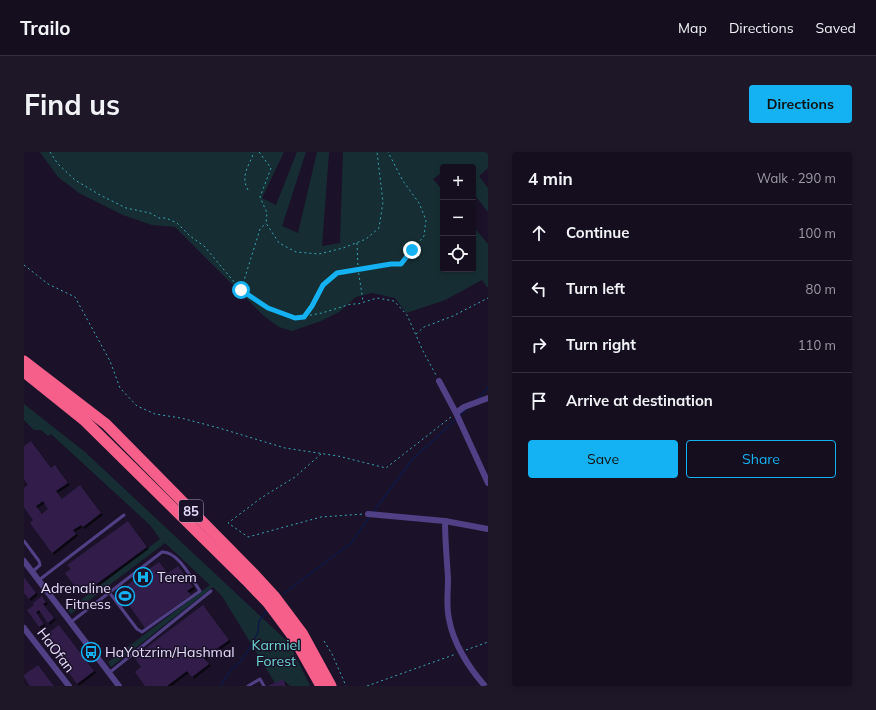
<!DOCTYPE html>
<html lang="en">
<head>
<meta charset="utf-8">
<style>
  :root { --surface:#140e1f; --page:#1d1728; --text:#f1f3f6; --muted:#9d9ca4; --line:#332e3d; --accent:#14b2f2 }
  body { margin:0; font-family:Mulish,sans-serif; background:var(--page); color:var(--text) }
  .controls { position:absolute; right:12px; top:12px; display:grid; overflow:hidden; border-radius:4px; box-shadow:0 2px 6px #0003 }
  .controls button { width:36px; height:36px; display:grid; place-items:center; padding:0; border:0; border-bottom:1px solid var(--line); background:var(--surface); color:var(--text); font:20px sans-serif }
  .stop { position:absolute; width:12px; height:12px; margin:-9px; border:3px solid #14b2f2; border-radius:50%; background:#fff }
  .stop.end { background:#14b2f2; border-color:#fff; box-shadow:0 1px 4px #0008 }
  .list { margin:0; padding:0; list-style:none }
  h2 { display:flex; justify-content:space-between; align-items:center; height:52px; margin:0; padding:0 16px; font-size:17px }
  h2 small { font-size:13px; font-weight:400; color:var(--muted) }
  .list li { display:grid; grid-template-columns:26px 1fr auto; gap:12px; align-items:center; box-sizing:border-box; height:56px; padding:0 16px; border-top:1px solid var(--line) }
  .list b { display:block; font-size:15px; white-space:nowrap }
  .list em { font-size:13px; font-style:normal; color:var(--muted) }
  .actions { display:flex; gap:8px; padding:12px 16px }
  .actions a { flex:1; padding:9px 0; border:1px solid var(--accent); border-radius:4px; text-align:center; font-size:14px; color:var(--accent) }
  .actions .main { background:var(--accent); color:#111 }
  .icon { flex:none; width:22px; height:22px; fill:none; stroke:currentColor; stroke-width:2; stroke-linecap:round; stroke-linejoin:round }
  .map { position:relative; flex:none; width:464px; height:534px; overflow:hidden; border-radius:4px }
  header { display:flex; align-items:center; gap:24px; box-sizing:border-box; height:56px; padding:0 20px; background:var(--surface); border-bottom:1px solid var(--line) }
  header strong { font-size:19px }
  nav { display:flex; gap:22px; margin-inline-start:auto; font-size:14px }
  .intro { display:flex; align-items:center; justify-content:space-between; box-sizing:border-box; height:96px; padding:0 24px }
  h1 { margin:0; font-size:28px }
  .button { padding:10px 18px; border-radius:4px; background:var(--accent); color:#111; font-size:14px; font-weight:700 }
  main { display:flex; gap:24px; padding:0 24px }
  aside { flex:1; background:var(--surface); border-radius:4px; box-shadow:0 2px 6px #0003 }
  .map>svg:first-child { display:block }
  .green { fill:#162e33 }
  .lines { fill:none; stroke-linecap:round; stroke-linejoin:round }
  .stream { stroke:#0e1846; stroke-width:1.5 }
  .building { fill:#301f49; fill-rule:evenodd; filter:url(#shadow) }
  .path { stroke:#38a6b6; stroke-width:1; stroke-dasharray:2 3; stroke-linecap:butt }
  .lane { stroke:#504085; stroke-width:3 }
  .street { stroke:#504085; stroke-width:6 }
  .highway { stroke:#f65f8a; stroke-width:11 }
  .route { stroke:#14b2f2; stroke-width:5 }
  .labels { text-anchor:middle; stroke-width:3; stroke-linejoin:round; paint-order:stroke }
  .shield { fill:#1b1229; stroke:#a9a0bd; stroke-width:1 }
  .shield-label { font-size:13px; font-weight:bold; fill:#e6ddfd }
  .poi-label { font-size:14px; fill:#e6ddfd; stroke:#1b1229; text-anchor:start }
  .park-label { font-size:14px; fill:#6bdad4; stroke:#1b1229 }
  .street-label { font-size:14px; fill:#e6ddfd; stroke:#1b1229 }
</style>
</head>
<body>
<header>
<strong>Trailo</strong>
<nav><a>Map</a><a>Directions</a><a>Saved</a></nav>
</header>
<div class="intro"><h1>Find us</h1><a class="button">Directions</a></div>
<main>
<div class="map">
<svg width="464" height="534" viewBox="0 0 464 534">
  <defs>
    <filter id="shadow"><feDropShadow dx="2" dy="2" stdDeviation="0" flood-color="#0009"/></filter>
  </defs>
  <rect width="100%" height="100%" fill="#1b1229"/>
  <g class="green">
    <path d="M16 0H260L238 46 252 53 273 0H282L258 74 274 81 293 0H305L298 94 316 91 319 0H464V16L455 24 464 36V60L449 41V15H419V20L409 27 419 39V117H449V74L464 92V136L458 128 421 148 382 161 371 146 348 141 332 145 315 160 297 169 268 179 255 175 240 164 151 75 128 73 99 63 55 41 34 25Z"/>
    <path d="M0 252 61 300 265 491 286 534H266L263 531H251L198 444 189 435 87 515 84 510 186 433 141 391 47 462 44 458 136 387 126 373 27 282 24 284 17 278H10L0 268Z"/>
  </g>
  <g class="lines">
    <g class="stream">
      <path d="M455 246 464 235"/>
      <path d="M435 264 443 257"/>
      <path d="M350 359 388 308 432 267"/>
      <path d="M259 442 327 391 345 366"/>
      <path d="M196 534 207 518 217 509 227 494 234 480 235 469 243 459"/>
    </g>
  </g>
  <g class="building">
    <path d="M7 289 27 316 31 313 44 331 32 339 38 347 56 333 77 361 59 375 57 373 49 378 52 382 28 401 6 371 9 368 0 355V336L4 333 0 327V294ZM19 349 24 357 18 362 12 354Z"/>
    <path d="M104 369 123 395 63 439 58 433 53 437 41 421 47 417 43 413Z"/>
    <path d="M135 410 144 421 154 414 169 435 163 439 167 443 121 476 95 439Z"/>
    <path d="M0 425 12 441 5 447 0 441Z"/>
    <path d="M18 444 22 450 19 452 30 466 24 471 15 458 12 460 20 472 15 475 3 458 10 453 9 451Z"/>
    <path d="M179 453 205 488 180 506 185 512 168 525 163 519 143 534H121L111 520 117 515 110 505Z"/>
    <path d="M35 473 70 519 53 532 19 485Z"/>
    <path d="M14 513 30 534H6L0 525V523Z"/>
    <path d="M259 527 262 534H244Z"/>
  </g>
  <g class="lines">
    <g class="path">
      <path d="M26 0 34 12 51 28 76 43 102 56 126 61 135 66H142L153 71 166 84 180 94 217 138 236 77 242 71"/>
      <path d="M235 0 247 16 236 45 243 61 242 71 255 91 272 100 295 102 319 96 342 87 355 76 359 50 353 0"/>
      <path d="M224 38C216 24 225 14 230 0"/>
      <path d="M333 91 334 117 339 149"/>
      <path d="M0 113 24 132 51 145 86 209 96 236 113 254 131 262 157 266 195 276 261 296 314 304 362 316 427 265"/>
      <path d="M218 139 244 156 271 166 298 161 327 152H334L353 146 370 149 383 163 399 199 413 225"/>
      <path d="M280 164 288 155 299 133 313 121 367 112H377L400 84 402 68 395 51 379 29 364 0"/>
      <path d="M392 182 400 175 429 164 464 146"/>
      <path d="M297 302 271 325 237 346 204 371 224 385 297 365 340 362"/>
      <path d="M300 489 308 502 322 534"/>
      <path d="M442 498 464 490"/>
      <path d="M343 534 432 502"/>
    </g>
    <g class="lane">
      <path d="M0 389 15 409 16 413 8 420"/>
      <path d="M15 428 100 363"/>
      <path d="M47 470 138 400C154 399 168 427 176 439L118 480 113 477 85 440"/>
      <path d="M85 521 187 439"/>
      <path d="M224 534 236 527 240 534"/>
    </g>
    <g class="street">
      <path d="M415 229 432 261 464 331"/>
      <path d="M432 261 440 255 464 246"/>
      <path d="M344 362 421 369 464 377"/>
      <path d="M421 369C421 389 423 408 424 427 424 441 422 454 425 467 429 491 445 516 461 534"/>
      <path d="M0 409 95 534"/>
      <path d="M0 476 45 534"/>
    </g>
    <g class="highway">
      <path d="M0 209 82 272 229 421 251 445 278 481 307 534"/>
      <path d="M0 220 61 269 222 428 244 451 270 486 297 534"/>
    </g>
  </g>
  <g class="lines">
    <path class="route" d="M217 138 244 156 271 166 280 165 288 154 299 133 313 121 367 112H377L388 98"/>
  </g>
  <defs>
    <g id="hospital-ring" transform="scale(1)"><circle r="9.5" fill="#1b1229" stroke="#14b2f2" stroke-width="1.5"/><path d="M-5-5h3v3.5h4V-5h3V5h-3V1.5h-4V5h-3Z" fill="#14b2f2"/></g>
    <g id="stadium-ring" transform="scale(1)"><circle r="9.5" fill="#1b1229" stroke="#14b2f2" stroke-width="1.5"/><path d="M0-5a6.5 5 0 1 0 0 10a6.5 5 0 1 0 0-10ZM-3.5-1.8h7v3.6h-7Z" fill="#14b2f2"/></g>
    <g id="bus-ring" transform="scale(1)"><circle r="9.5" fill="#1b1229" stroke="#14b2f2" stroke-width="1.5"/><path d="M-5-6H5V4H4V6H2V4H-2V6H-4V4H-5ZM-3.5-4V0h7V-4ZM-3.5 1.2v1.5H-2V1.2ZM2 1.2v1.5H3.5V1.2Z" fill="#14b2f2"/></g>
  </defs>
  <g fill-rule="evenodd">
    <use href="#hospital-ring" x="119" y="425"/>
    <use href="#stadium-ring" x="101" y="444"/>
    <use href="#bus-ring" x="67" y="500"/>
  </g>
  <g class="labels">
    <rect class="shield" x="155" y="348" width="24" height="22" rx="3"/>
    <g class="shield-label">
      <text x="167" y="364">85</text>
    </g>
    <g class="poi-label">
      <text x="133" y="430">Terem</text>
      <text x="87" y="441" text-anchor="end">Adrenaline<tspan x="87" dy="16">Fitness</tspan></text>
      <text x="81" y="505">HaYotzrim/Hashmal</text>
    </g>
    <g class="park-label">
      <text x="252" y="498">Karmiel<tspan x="252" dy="16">Forest</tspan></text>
    </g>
    <g class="street-label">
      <text transform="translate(32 498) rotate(53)" y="5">HaOfan</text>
    </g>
  </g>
</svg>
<div class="controls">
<button>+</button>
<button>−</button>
<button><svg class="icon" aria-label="locate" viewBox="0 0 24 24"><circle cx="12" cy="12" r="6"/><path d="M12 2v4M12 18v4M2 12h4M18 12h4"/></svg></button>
</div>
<div class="stop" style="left:217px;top:138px"></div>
<div class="stop end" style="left:388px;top:98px"></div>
</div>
<aside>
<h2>4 min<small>Walk · 290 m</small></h2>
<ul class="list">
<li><svg class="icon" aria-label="ahead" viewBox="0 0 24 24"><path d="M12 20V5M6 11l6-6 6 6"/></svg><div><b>Continue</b></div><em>100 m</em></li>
<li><svg class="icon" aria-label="left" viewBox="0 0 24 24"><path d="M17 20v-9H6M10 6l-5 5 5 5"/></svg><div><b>Turn left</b></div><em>80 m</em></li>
<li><svg class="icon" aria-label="right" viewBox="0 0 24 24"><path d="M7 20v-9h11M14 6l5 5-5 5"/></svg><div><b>Turn right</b></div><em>110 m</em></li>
<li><svg class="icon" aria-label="arrive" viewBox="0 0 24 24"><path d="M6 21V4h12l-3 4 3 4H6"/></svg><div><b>Arrive at destination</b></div></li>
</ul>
<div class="actions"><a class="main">Save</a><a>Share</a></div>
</aside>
</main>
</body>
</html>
